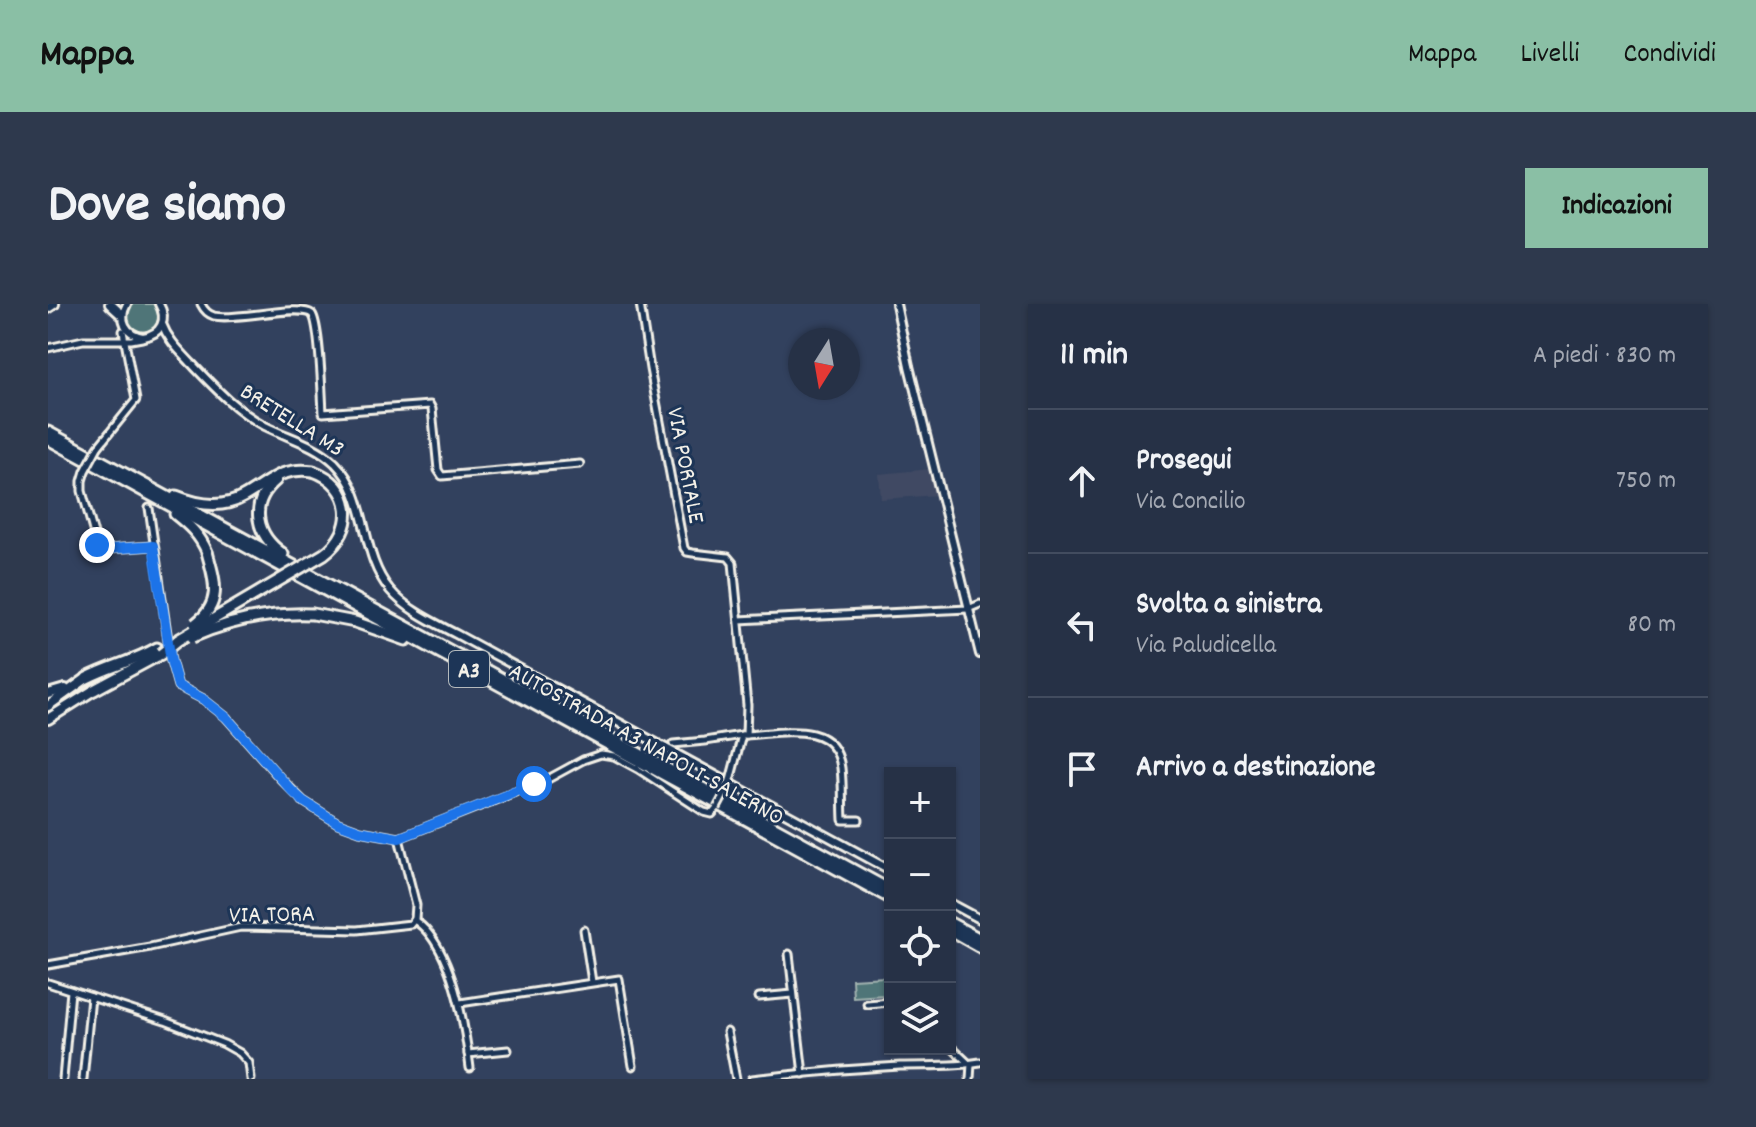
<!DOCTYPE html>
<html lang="it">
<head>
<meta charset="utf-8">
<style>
  :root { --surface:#263146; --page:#2e394d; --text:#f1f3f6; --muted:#a4a9b3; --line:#424c5f; --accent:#8abfa5 }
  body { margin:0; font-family:Dekko,sans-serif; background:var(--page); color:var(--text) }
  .controls { position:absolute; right:24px; bottom:24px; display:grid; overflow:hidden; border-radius:0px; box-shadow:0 2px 6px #0004 }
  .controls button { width:72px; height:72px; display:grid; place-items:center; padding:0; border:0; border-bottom:2px solid var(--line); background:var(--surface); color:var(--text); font:40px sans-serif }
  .compass { position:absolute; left:740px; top:24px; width:72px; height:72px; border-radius:50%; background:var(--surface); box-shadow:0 2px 6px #0004; rotate:191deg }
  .stop { position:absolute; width:24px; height:24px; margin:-18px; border:6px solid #1a73e8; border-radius:50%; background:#fff }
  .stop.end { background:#1a73e8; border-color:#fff; box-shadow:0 2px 8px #0008 }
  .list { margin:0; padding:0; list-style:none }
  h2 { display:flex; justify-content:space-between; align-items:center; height:104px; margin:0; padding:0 32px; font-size:34px }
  h2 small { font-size:26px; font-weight:400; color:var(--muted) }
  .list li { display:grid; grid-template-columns:52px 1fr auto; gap:24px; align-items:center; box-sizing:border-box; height:144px; padding:0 32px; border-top:2px solid var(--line) }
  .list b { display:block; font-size:30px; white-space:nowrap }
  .list p { margin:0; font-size:26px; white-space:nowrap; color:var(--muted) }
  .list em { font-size:26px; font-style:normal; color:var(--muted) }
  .icon { flex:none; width:44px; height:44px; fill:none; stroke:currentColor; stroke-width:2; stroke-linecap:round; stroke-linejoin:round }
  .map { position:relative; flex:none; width:932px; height:775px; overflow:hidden; border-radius:0px }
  header { display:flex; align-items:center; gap:48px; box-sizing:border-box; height:112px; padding:0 40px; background:var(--accent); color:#111 }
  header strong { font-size:38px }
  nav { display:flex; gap:44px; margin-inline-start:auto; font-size:28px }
  .intro { display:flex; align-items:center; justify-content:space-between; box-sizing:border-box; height:192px; padding:0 48px }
  h1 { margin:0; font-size:56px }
  .button { padding:20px 36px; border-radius:0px; background:var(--accent); color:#111; font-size:28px; font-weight:700 }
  main { display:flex; gap:48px; padding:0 48px }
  aside { flex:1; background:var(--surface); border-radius:0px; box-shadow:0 2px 6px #0004 }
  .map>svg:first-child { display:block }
  .built { fill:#404a63 }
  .green { fill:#4f7578; stroke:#a2b3b0; stroke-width:2 }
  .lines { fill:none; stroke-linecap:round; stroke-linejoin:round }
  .minor-casing { stroke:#f4f1e8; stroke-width:11 }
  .tertiary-casing { stroke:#f4f1e8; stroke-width:12 }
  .trunk-casing { stroke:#f4f1e8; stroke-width:14 }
  .motorway-casing { stroke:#f4f1e8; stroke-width:15 }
  .minor { stroke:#1d3557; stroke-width:5 }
  .tertiary { stroke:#1d3557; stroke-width:6 }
  .trunk { stroke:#1d3557; stroke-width:8 }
  .motorway { stroke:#1d3557; stroke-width:9 }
  .minor-bridge-casing { stroke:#f4f1e8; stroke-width:11; stroke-linecap:butt }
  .motorway-bridge-casing { stroke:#f4f1e8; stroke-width:15; stroke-linecap:butt }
  .minor-bridge { stroke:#1d3557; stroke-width:5 }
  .motorway-bridge { stroke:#1d3557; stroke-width:9 }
  .route { stroke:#1a73e8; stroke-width:10 }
  .labels { text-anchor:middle; stroke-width:6; stroke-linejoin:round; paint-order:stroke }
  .shield { fill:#1d3557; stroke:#b4b9bc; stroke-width:2 }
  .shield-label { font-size:22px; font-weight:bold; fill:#f4f1e8 }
  .street-label { font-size:24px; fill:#f4f1e8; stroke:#1d3557 }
</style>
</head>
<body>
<header>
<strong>Mappa</strong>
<nav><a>Mappa</a><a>Livelli</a><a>Condividi</a></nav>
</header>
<div class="intro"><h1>Dove siamo</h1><a class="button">Indicazioni</a></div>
<main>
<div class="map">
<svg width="932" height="775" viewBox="0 0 932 775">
  <rect width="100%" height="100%" fill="#32415e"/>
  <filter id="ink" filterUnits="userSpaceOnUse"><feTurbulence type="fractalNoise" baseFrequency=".0125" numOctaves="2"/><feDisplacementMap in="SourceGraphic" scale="16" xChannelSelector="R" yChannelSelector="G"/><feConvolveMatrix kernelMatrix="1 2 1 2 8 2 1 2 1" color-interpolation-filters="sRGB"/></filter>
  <g filter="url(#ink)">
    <path class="built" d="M883 165 890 191 833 195 831 170Z"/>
    <g class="green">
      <path d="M83 0H106L112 12 107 25 94 29 82 24C76 16 77 8 83 0Z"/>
      <path d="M837 673V691L805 693 804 675Z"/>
    </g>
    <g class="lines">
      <g class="minor-casing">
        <g id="minor">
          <path d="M153 0C156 6 159 10 166 12 186 17 251 0 264 10 272 20 274 93 275 109L382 101 384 105 390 166 394 172 532 160"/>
          <path d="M592 0 602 65 636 244 639 248 645 249 680 253 685 259 699 401 698 431H694L683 473"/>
          <path d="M0 44 35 36H83L94 34"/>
          <path d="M50 143 88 96 75 27"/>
          <path d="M37 167 34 177V187L49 241 61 245 105 242"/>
          <path d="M101 204 123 357 130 382 155 395 178 413 233 475 255 497 290 519 312 527 351 534 500 475 535 456 553 450 566 452 590 465 656 508 664 510 669 504"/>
          <path d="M691 316 920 305 932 300"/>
          <path d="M698 431C733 429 787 415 793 464 795 481 794 499 795 516H811"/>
          <path d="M625 440 657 437 694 431"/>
          <path d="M366 616C404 640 417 723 422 764"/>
          <path d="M536 626 544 678"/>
          <path d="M741 650 755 770"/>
          <path d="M0 661 102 643 193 623 309 626 363 620 367 615 368 601 351 534"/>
          <path d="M0 679 117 717 176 740 192 749 201 759 203 775"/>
          <path d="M711 693 745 690"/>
          <path d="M412 699 571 675 585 762"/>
          <path d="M819 700 842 698"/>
          <path d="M679 728 688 775"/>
          <path d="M902 742 920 759"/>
          <path d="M420 750 460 746"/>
          <path d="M15 775 23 687"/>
          <path d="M35 775 43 693"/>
          <path d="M704 775C753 769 802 765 852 762 879 761 906 763 932 758"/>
          <path d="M922 775 923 760"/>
        </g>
      </g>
      <g class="tertiary-casing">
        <g id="tertiary">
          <path d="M79 0C70 16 78 30 95 33 113 30 120 16 111 0"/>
          <path d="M848 0 861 62 932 350"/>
          <path d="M114 20C120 36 132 47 143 59 166 83 187 106 217 122 241 134 267 140 287 159 322 194 311 249 342 286 359 306 385 318 408 330L842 566"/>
          <path d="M902 599 932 615"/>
        </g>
      </g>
      <g class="trunk-casing">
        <g id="trunk">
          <path d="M62 0 74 11"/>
          <path d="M0 4 6 0"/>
          <path d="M0 390 17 385"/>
          <path d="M0 402 39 374"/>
          <path d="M0 415 46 386"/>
        </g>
      </g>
      <g class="motorway-casing">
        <g id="motorway">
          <path d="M0 128 842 586"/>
          <path d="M0 135 842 594"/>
          <path d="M228 176C200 200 208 231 235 250"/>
          <path d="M128 192C150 201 174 205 195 193 220 179 234 162 265 167"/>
          <path d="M127 210C141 221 152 231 159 248"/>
          <path d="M265 310 307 318 358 336"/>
          <path d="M39 374C62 362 87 357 109 344"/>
          <path d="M46 386 113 350"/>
          <path d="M902 619 932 635"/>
          <path d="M902 626 932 643"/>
        </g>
      </g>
      <use href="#minor" class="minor"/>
      <use href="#tertiary" class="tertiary"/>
      <use href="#trunk" class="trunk"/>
      <use href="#motorway" class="motorway"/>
      <g class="minor-bridge-casing">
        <g id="minor-bridge">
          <path d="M37 167 50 143"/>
          <path d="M679 485 683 473"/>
          <path d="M669 504 676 491"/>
        </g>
      </g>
      <g class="motorway-bridge-casing">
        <g id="motorway-bridge">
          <path d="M147 320C175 299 167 277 159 248"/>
          <path d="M144 333C184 316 222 308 265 310"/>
          <path d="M113 350 130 336 276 250C309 226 306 181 265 167"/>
        </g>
      </g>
      <use href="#minor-bridge" class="minor-bridge"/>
      <use href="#motorway-bridge" class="motorway-bridge"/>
    </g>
  </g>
  <g class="lines" filter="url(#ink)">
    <path class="route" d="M49 241 61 245 105 242 123 357 130 382 155 395 178 413 244 487 255 497 290 519 312 527 351 534 486 480"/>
  </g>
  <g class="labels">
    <rect class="shield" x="401" y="347" width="40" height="36" rx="6"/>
    <g class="shield-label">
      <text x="421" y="373">A3</text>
    </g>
    <g class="street-label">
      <text transform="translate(245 115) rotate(32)" y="8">BRETELLA M3</text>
      <text transform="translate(639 161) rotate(79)" y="8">VIA PORTALE</text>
      <text transform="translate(599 439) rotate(29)" y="8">AUTOSTRADA A3 NAPOLI-SALERNO</text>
      <text transform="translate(224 609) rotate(-1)" y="8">VIA TORA</text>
    </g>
  </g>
</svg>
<div class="controls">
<button>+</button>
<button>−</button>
<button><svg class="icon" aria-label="locate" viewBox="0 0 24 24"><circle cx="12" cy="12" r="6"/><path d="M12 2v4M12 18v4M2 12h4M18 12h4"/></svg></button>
<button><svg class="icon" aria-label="layers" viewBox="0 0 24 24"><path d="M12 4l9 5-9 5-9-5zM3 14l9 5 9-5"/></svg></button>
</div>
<svg class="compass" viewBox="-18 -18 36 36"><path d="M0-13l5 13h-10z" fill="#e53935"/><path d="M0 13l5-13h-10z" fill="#a4a9b3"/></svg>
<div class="stop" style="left:486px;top:480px"></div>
<div class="stop end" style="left:49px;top:241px"></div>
</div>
<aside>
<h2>11 min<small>A piedi · 830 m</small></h2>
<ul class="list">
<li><svg class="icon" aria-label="ahead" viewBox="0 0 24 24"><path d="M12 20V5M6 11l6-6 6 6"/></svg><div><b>Prosegui</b><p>Via Concilio</p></div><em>750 m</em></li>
<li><svg class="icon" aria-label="left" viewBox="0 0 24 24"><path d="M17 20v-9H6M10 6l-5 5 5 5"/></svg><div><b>Svolta a sinistra</b><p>Via Paludicella</p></div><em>80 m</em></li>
<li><svg class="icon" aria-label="arrive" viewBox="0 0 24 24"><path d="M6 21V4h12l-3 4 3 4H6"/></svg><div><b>Arrivo a destinazione</b></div></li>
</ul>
</aside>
</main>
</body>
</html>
